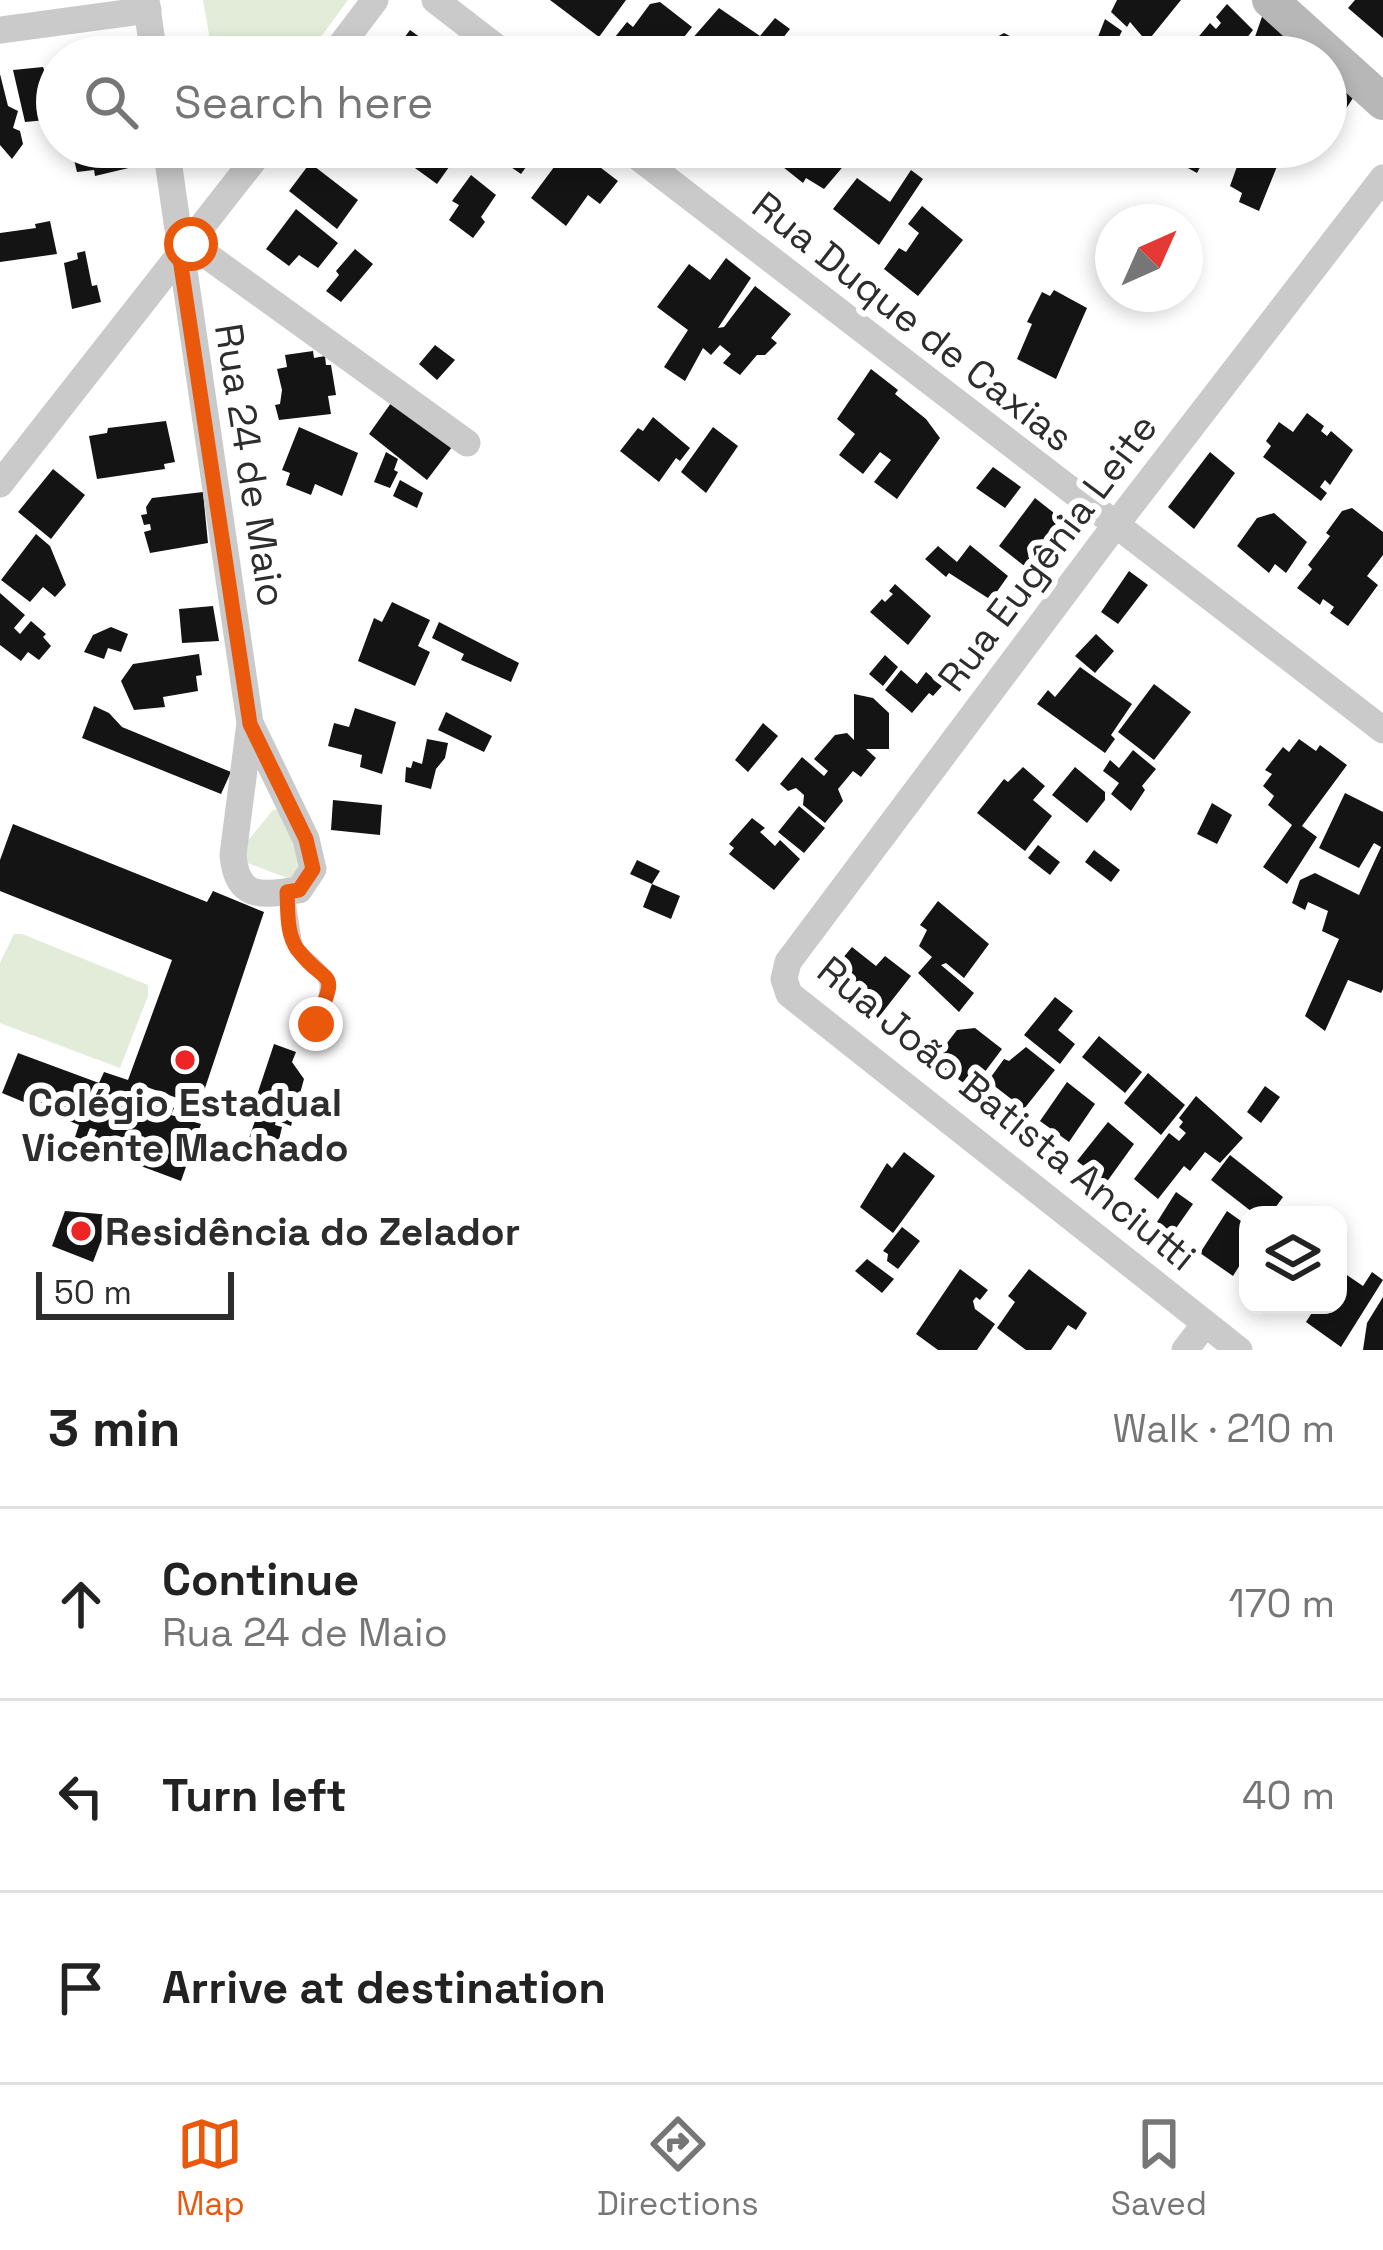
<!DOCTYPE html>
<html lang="en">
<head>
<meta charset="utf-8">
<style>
  :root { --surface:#fff; --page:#f6f6f6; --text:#222; --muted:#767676; --line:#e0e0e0; --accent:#ea580c }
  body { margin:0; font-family:"Space Grotesk",sans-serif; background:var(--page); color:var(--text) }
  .controls { position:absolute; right:36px; bottom:36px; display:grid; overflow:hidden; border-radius:24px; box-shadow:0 6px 18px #0003 }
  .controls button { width:108px; height:108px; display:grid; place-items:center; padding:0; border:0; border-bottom:3px solid var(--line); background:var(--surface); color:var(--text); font:60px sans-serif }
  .compass { position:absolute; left:1095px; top:204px; width:108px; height:108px; border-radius:50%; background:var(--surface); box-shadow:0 6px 18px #0003; rotate:45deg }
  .scale { position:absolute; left:36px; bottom:30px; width:198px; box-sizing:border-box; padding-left:12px; border:6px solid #2d2d2d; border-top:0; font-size:33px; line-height:42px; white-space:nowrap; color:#2d2d2d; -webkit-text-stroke:9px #fff; paint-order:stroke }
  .stop { position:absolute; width:36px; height:36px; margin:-27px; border:9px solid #ea580c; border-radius:50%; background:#fff }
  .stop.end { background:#ea580c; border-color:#fff; box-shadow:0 3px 12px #0008 }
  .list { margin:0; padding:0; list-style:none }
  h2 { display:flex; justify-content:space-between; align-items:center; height:156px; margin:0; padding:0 48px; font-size:51px }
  h2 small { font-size:39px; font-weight:400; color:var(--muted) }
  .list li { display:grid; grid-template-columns:78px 1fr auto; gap:36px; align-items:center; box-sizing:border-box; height:192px; padding:0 48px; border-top:3px solid var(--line) }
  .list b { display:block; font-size:45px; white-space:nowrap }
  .list p { margin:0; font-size:39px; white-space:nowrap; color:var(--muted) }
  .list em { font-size:39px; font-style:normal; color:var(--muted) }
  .icon { flex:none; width:66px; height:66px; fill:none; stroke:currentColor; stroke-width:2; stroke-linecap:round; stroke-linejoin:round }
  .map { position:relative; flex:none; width:1383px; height:1350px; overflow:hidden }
  .search { position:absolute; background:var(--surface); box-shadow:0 6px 18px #0003; left:36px; right:36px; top:36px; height:132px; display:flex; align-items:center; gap:30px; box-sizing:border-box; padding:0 42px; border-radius:66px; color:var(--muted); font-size:45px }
  .sheet { height:732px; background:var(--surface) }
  nav { display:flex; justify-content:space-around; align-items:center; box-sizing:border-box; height:168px; border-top:3px solid var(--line); background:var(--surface); font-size:33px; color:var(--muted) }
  nav a { display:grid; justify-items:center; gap:6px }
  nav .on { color:var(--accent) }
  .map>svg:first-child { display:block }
  .green { fill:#e2ecd9 }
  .building { fill:#141414 }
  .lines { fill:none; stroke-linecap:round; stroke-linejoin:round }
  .service { stroke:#cacaca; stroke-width:14 }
  .minor { stroke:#cacaca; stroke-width:27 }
  .secondary { stroke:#b7b7b7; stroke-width:36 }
  .route { stroke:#ea580c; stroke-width:15 }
  .poi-dot { fill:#ef2425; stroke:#fff; stroke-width:4.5 }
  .labels { text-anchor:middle; stroke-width:12; stroke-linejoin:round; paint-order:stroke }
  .street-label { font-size:39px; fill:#2d2d2d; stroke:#fff }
  .poi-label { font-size:39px; font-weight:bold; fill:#2d2d2d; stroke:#fff }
</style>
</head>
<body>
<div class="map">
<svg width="1383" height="1350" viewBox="0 0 1383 1350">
  <rect width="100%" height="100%" fill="#fff"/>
  <g class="green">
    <path d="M203 0H348L306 57H213Z"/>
    <path d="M280 809 307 861 290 879 242 861 245 844 273 810Z"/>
    <path d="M14 934H22L148 985V996L120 1068 0 1023V963Z"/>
  </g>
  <g class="building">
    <path d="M550 0H626L599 37Z"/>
    <path d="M1117 0H1181L1147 42 1130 22 1127 27 1111 12Z"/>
    <path d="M1355 0H1383V38L1348 8Z"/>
    <path d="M660 2 692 27 677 46 672 42 663 54 667 57H639L615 37 627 22 633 27 650 4Z"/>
    <path d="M1227 4 1253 30 1232 57H1200L1190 47 1210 23 1216 29 1221 23 1216 17Z"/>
    <path d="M719 8 760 36 775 18 790 29 771 53 756 41 745 57H676Z"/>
    <path d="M1264 11 1311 57H1248Z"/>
    <path d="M1105 19 1122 31 1113 49 1096 42Z"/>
    <path d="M410 30 447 57H390Z"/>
    <path d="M1004 33 1050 57H988L997 37Z"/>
    <path d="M43 67 50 85 45 86 47 96 57 94V119L25 122 13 70Z"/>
    <path d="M1326 72 1355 95 1326 139Z"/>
    <path d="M0 74 8 106 18 111 13 128 20 131 23 144 12 159 0 145Z"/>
    <path d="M71 147H134L137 166 95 176 94 170 77 172Z"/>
    <path d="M386 147H437L454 160 437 184Z"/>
    <path d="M452 147H548L540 159 534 156 521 174 485 149 475 165Z"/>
    <path d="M569 147H574L618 181 600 204 588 195 566 226 531 198Z"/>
    <path d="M798 147H858L864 152 853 164 846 163 824 189 806 178 803 183 783 167Z"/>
    <path d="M1150 147H1204L1209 150 1197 173Z"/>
    <path d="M1244 147 1280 159 1259 211 1239 202 1242 193 1230 186Z"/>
    <path d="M310 163 358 200 337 229 289 191Z"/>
    <path d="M911 170 923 179 879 245 833 209 857 178 890 202Z"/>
    <path d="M471 175 496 195 481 217 485 222 473 238 449 220 459 205 452 201Z"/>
    <path d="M922 206 963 240 918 296 884 269 899 248 906 252 919 233 908 224Z"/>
    <path d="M296 209 338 243 318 268 299 255 289 266 266 249Z"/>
    <path d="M50 221 57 254 0 262V233L36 228 35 224Z"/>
    <path d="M355 249 373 264 341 302 326 291 339 275 336 271Z"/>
    <path d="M85 251 92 286 97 285 101 302 72 309 64 263 78 259 77 253Z"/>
    <path d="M726 258 751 278 718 328 724 327 755 286 791 314 771 338 777 343 765 355H757L740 375 723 363 731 354 720 345 711 355 703 348 685 381 664 367 688 330 657 307 689 264 710 280Z"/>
    <path d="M1054 290 1087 308 1056 379 1017 359 1032 324 1027 322 1042 292 1050 296Z"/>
    <path d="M435 345 455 360 437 380 419 364Z"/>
    <path d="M313 351 314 358 325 356 326 365H331L336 395 328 396 331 414 279 420 275 405 280 404 282 390 277 369 287 367 285 355Z"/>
    <path d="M871 369 898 390 895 394 926 419 940 438 897 499 874 482 891 460 880 452 863 474 839 455 855 434 837 419Z"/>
    <path d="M391 403 452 447 427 480 369 434Z"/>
    <path d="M1307 413 1324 426 1321 431 1327 436 1331 431 1353 450 1330 485 1325 480 1320 487 1327 493 1321 501 1263 457 1271 446 1266 441 1279 422 1293 432Z"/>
    <path d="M653 417 690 448 680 461 676 458 659 482 620 451 638 428 643 431Z"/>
    <path d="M166 421 175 462 164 464 165 469 97 479 89 436 107 433 108 428Z"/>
    <path d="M299 427 358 453 342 496 315 484 311 495 286 485 290 473 282 470Z"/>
    <path d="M713 427 738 446 706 493 681 472Z"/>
    <path d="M386 452 398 459 394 470 398 472 390 488 374 482Z"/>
    <path d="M1210 452 1235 473 1194 529 1168 507Z"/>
    <path d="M993 467 1021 487 1005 508 976 488Z"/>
    <path d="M53 469 85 495 51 539 18 512Z"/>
    <path d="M400 480 423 493 417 508 393 496Z"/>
    <path d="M203 492 208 543 150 553 144 532 151 530 150 524 144 525 141 515 147 514 146 507 152 498Z"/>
    <path d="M1035 498 1068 524 1032 572 999 546Z"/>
    <path d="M1352 508 1383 532V555L1367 576 1378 585 1348 626 1330 613 1334 607 1323 599 1320 605 1297 588 1312 569 1308 565 1330 536 1326 533 1342 511Z"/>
    <path d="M1274 513 1307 542 1286 573 1275 564 1269 573 1237 546 1257 518Z"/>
    <path d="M36 534 50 546 66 585 55 597 43 587 30 602 1 580Z"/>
    <path d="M970 545 1008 576 991 600 949 573 946 577 925 559 938 546 957 562Z"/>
    <path d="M1129 571 1148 585 1118 624 1101 612Z"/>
    <path d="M895 584 931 616 908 645 870 612 882 599 885 602 893 594 889 591Z"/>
    <path d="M0 593 25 615 14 628 20 634 31 621 46 634 43 637 51 646 39 660 28 652 21 661 0 645Z"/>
    <path d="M392 602 430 620 418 646 430 652 415 686 358 661 374 618 382 622Z"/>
    <path d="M213 606 219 641 182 643 179 609Z"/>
    <path d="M439 622 519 663 511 682 461 660 464 654 432 638Z"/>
    <path d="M111 627 128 634 121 652 108 648 104 659 84 652 93 635Z"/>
    <path d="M1096 634 1114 651 1095 673 1075 656Z"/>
    <path d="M199 654 202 675 196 676 198 691 163 697 165 707 134 710 121 681 133 664Z"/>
    <path d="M885 655 898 667 883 686 869 674Z"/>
    <path d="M1080 667 1132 704 1111 735 1115 739 1105 753 1037 704 1048 690 1055 697Z"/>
    <path d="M901 670 917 684 926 672 942 686 933 696 929 693 912 713 885 690Z"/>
    <path d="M1154 684 1191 712 1154 760 1118 732Z"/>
    <path d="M854 694 873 698 889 713V749H866L876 758 861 777 853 771 838 789 843 801 825 823 803 805 804 795 796 788 788 791 780 784 802 757 824 776 828 771 814 759 835 735 847 733 854 740Z"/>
    <path d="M94 706 109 713 122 727 231 772 221 794 82 738Z"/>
    <path d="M355 708 396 722 382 774 360 767 362 755 328 746 334 723 349 727Z"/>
    <path d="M446 712 492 736 484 752 438 730Z"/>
    <path d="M763 723 778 736 748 772 735 760Z"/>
    <path d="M427 739 448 743 445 758 436 769 431 789 405 782 406 767 411 768 413 761 422 764Z"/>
    <path d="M1299 739 1316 751 1320 745 1347 765 1302 826 1317 837 1287 884 1263 867 1292 825 1268 805 1274 796 1263 786 1272 774 1265 770 1283 747 1289 752Z"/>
    <path d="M1133 750 1156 769 1142 786 1145 790 1131 811 1111 794 1119 783 1103 771 1110 760 1119 768Z"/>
    <path d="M1023 767 1045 786 1033 800 1052 816 1025 851 977 813 1004 779 1008 782Z"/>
    <path d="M1075 767 1105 792V800L1087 823 1052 795Z"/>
    <path d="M1345 793 1383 812V989L1381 993 1348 980 1325 1031 1305 1016 1339 939 1322 931 1328 911 1308 902 1305 910 1292 903 1300 880 1315 873 1359 895 1381 847 1374 843 1359 868 1319 848Z"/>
    <path d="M333 800 382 805 380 835 331 830Z"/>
    <path d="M1212 803 1232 815 1217 844 1197 834Z"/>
    <path d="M799 806 825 828 804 853 778 832Z"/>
    <path d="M752 818 765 828 760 832 775 846 780 840 800 859 774 890 729 854 734 848 729 844Z"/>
    <path d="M13 824 207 902 213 891 264 912 199 1106 144 1086 142 1093 174 1108 171 1115 201 1124 181 1181 90 1147 97 1130 90 1128 85 1140 75 1137 79 1125 2 1093 18 1053 99 1083 104 1072 128 1080 172 960 0 891V860Z"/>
    <path d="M1038 845 1060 862 1050 875 1028 858Z"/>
    <path d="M1094 850 1120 870 1111 882 1085 862Z"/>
    <path d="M637 860 660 871 652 884 680 896 671 919 643 907 652 884 630 874Z"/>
    <path d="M938 901 989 944 964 978 946 963 941 965 974 993 959 1012 918 973 932 957 919 946 927 930 920 925Z"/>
    <path d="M852 947 876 966 885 956 911 976 878 1018 827 977Z"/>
    <path d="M1055 997 1073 1011 1058 1030 1075 1044 1060 1064 1024 1035Z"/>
    <path d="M975 1028 1002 1049 972 1089 933 1061 957 1030Z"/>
    <path d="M1099 1036 1142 1072 1125 1093 1082 1057Z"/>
    <path d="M274 1044 296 1052 292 1062 304 1079 291 1126 276 1120 275 1125 282 1127 279 1140 270 1137 265 1148 248 1141 256 1118 250 1116Z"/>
    <path d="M1026 1047 1055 1070 1024 1109 988 1081 1004 1059 1009 1061Z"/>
    <path d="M1148 1073 1185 1105 1161 1135 1124 1103Z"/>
    <path d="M1067 1082 1095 1104 1069 1142 1040 1121Z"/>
    <path d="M1265 1086 1280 1097 1261 1123 1247 1112Z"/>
    <path d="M1196 1096 1243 1138 1220 1163 1205 1152 1190 1171 1184 1166 1158 1199 1134 1179 1169 1133 1179 1141 1186 1133 1179 1127 1183 1122 1179 1118Z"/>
    <path d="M1108 1122 1134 1144 1106 1183 1077 1161Z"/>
    <path d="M904 1152 935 1176 893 1233 860 1207 887 1163 892 1168Z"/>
    <path d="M1230 1155 1283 1197 1270 1215H1256L1211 1180Z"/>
    <path d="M1176 1192 1193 1204 1172 1234 1157 1222Z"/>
    <path d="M65 1211 111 1215 93 1262 52 1246Z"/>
    <path d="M1227 1211 1248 1226V1252L1233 1276 1200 1253Z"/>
    <path d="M902 1227 920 1241 898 1269 887 1261 888 1254 883 1251Z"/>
    <path d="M867 1259 894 1279 882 1293 855 1271Z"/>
    <path d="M960 1269 988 1290 980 1300 976 1297 973 1301 975 1309 995 1324 977 1350H938L916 1334Z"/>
    <path d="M1029 1269 1087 1313 1076 1330 1068 1325 1051 1350H1026L997 1328 1015 1302 1008 1296Z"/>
    <path d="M1338 1269 1363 1286 1372 1272 1383 1280 1341 1347 1306 1322 1317 1305H1338Z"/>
    <path d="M1383 1297V1350H1363L1367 1323Z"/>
  </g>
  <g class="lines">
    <path class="service" d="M287 892 296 949C332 979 333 980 316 1023"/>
    <g class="minor">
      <path d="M146 0 154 57"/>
      <path d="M435 0 509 57"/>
      <path d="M0 30 148 10"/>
      <path d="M332 57 375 0"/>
      <path d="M166 147 250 723 233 855C237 901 263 895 299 890L313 869 306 839 250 723"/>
      <path d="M625 147 1383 730"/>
      <path d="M191 244 467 443"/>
      <path d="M0 484 264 147"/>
      <path d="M1185 1350 1205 1324"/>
      <path d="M1239 1350 789 994 784 979 788 962 1114 527 1383 178"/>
    </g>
    <path class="secondary" d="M1270 0 1383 102"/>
  </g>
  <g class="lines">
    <path class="route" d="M191 244 180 259 250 724 306 839 313 869 299 890 287 892C288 909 286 935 298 950 328 989 340 965 316 1024"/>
  </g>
  <g class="poi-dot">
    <circle cx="185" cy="1060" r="12"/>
    <circle cx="81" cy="1231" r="12"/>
  </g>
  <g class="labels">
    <g class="street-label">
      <text transform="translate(913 321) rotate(38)" y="14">Rua Duque de Caxias</text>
      <text transform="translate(251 465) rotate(81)" y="14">Rua 24 de Maio</text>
      <text transform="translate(1047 552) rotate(-53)" y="14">Rua Eugênia Leite</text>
      <text transform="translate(1007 1113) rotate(39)" y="14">Rua João Batista Anciutti</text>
    </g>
    <g class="poi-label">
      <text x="185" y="1116">Colégio Estadual<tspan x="185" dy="45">Vicente Machado</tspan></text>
      <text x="105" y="1245" text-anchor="start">Residência do Zelador</text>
    </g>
  </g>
</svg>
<div class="controls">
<button><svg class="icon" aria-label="layers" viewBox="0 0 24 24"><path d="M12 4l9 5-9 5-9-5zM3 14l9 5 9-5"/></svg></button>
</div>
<svg class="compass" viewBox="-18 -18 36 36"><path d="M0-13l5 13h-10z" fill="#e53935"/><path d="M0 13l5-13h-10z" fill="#767676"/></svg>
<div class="scale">50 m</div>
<div class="stop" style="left:191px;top:244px"></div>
<div class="stop end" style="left:316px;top:1024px"></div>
<div class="search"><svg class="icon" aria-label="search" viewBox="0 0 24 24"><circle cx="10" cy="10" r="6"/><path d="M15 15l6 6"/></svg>Search here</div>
</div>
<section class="sheet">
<h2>3 min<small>Walk · 210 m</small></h2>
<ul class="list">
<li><svg class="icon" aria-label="ahead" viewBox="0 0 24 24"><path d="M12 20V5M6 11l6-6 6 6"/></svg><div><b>Continue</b><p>Rua 24 de Maio</p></div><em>170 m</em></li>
<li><svg class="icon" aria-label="left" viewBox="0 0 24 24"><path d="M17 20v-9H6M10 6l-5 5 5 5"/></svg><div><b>Turn left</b></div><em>40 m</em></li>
<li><svg class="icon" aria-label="arrive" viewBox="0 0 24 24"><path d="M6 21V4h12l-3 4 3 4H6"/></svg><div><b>Arrive at destination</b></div></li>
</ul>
</section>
<nav>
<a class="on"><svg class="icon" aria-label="map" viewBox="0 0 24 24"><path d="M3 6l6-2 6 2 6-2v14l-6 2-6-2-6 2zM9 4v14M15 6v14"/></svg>Map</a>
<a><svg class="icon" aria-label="directions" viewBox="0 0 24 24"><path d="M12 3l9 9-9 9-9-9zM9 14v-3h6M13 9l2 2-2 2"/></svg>Directions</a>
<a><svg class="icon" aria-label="saved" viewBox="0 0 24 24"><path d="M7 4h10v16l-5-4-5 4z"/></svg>Saved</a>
</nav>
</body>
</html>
